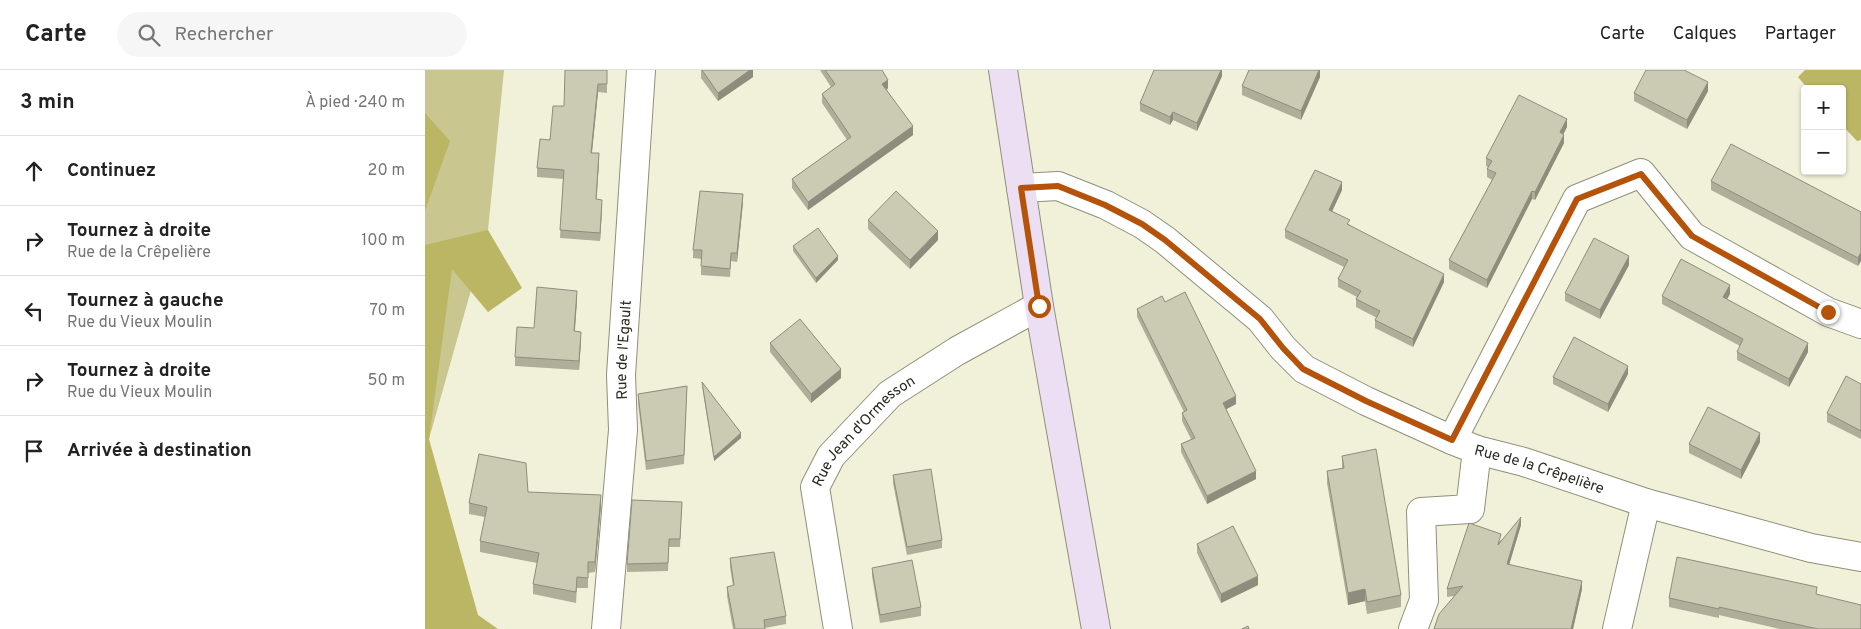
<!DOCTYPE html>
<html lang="fr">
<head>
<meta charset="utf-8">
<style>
  :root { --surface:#fff; --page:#f6f6f6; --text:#222; --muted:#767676; --line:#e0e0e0 }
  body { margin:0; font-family:Overpass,sans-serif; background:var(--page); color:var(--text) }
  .controls { position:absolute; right:15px; top:15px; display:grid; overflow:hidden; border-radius:5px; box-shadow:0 1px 4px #0004 }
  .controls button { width:45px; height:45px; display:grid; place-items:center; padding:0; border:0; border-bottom:1px solid var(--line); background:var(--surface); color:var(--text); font:25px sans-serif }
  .stop { position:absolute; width:15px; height:15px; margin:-11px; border:4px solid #b45309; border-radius:50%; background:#fff }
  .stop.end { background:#b45309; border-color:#fff; box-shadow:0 1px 5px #0008 }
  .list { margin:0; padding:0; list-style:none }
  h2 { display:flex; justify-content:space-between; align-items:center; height:65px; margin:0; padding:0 20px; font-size:21px }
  h2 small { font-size:16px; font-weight:400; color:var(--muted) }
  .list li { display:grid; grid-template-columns:32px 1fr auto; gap:15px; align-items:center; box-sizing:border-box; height:70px; padding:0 20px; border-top:1px solid var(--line) }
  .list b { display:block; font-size:19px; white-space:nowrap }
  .list p { margin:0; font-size:16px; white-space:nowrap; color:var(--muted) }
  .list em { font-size:16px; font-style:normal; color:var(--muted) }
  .icon { flex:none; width:28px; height:28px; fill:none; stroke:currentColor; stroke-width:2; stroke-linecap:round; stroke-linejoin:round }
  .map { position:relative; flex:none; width:1436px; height:559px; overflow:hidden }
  header { display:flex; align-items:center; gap:30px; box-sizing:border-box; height:70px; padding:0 25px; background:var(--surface); border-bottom:1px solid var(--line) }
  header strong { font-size:24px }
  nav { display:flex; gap:28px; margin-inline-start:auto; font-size:18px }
  .search { width:350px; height:45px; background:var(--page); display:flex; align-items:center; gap:12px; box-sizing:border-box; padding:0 18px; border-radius:28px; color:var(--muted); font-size:19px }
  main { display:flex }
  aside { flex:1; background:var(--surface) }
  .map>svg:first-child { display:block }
  .green { fill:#cac690 }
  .forest { fill:#bbb663 }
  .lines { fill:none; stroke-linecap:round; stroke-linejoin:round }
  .minor-casing { stroke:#908f78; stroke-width:30 }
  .secondary-casing { stroke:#908f78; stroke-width:30 }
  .minor { stroke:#fff; stroke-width:28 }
  .secondary { stroke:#ecdef3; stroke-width:28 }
  .wall { fill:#afae99 }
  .shaded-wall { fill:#8e8d7d }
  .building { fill:#cbcab2; stroke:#8e8d7d }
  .route { stroke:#b45309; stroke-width:6 }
  .labels { text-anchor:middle; stroke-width:4; stroke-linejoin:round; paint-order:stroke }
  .street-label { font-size:15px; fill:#2c2b22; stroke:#fff }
</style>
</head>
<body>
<header>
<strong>Carte</strong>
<div class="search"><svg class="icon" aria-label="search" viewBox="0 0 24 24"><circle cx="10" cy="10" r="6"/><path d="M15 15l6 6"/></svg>Rechercher</div>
<nav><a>Carte</a><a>Calques</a><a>Partager</a></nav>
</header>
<main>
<aside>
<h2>3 min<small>À pied · 240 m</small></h2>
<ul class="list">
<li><svg class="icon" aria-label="ahead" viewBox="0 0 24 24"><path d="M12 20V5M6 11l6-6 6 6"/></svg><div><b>Continuez</b></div><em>20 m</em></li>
<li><svg class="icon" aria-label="right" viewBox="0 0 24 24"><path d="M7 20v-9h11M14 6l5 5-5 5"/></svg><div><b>Tournez à droite</b><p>Rue de la Crêpelière</p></div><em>100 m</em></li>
<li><svg class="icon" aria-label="left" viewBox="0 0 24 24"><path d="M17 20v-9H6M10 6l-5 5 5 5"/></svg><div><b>Tournez à gauche</b><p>Rue du Vieux Moulin</p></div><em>70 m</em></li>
<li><svg class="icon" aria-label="right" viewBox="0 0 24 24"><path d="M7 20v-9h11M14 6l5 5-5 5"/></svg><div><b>Tournez à droite</b><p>Rue du Vieux Moulin</p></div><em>50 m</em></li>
<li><svg class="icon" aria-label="arrive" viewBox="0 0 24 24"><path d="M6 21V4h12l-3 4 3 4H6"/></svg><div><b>Arrivée à destination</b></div></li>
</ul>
</aside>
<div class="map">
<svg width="1436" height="559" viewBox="0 0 1436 559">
  <rect width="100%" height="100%" fill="#f1f0d8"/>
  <path class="green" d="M0 0H79L63 160 4 369 0 398Z"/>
  <g class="forest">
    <path d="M1380 0H1436V70L1432 71 1417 55V19H1383L1373 7Z"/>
    <path d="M0 43 25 71 0 141Z"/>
    <path d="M63 160 97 218 63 242 27 199 4 369 53 545 73 559H0V175Z"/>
  </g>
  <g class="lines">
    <g class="minor-casing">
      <g id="minor">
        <path id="s1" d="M596 118 633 116 681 135 717 154 740 170 835 249 858 278 879 299 941 331 1027 370 1052 380 1099 392 1221 433 1386 478 1436 487"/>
        <path d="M1027 370 1152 129 1216 103 1267 166 1403 242 1436 254"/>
        <path id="s2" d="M181 559 198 360 196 305 216 0"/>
        <path id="s3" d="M413 559 390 417 406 386 465 324 532 281 614 236"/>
        <path d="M988 559 999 530 996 442 1045 439 1052 380"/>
        <path d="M1192 559 1221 433"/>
      </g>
    </g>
    <g class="secondary-casing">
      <path id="secondary" d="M578 0 614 236 671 559"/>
    </g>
    <use href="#minor" class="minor"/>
    <use href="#secondary" class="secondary"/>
  </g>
  <g class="wall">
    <path d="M182 0V23L173 22 167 83 174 92 171 129 177 138 175 171 135 168 138 109 112 107V98L139 36Z"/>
    <path d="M276 0H328V7L293 31 276 8Z"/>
    <path d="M395 0H457L463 18 462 20 488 65 383 140 367 118V109L422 70 397 33V24L406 17Z"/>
    <path d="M797 0V6L772 61 748 50 745 55 715 41V33Z"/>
    <path d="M895 0V7L876 50 817 25V16Z"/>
    <path d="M1283 21 1262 59 1209 31V23Z"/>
    <path d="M1142 57 1138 64 1139 73 1110 130 1107 129 1062 218 1024 199V190L1067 110 1062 107V99L1063 97 1061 96V88Z"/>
    <path d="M1286 111 1436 142 1433 196 1286 120Z"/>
    <path d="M917 120 907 141 925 155 1019 212 988 277 950 258V250L952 248 931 237V229L932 227 913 217V209L919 197 860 168V160Z"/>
    <path d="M318 132 312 192 306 191 305 207 276 205V189L268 188V180Z"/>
    <path d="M443 150 513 170 485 199 443 159Z"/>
    <path d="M368 176 413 190 391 213 368 181Z"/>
    <path d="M1204 195 1175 249 1140 231V223Z"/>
    <path d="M1305 224 1302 229 1383 282 1364 317 1312 290V282L1315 276 1237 234V226Z"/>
    <path d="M152 229 150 261 156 270 154 300 90 296V287L109 258Z"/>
    <path d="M740 232 811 334 801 339 831 409 782 434 756 382V374L766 369 757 351V343L759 342 712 247V239Z"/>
    <path d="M345 273 416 308 386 333 345 282Z"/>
    <path d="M1203 304 1183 342 1128 314V307Z"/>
    <path d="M277 312 316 368 289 391 277 316Z"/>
    <path d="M1436 314V369L1402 352V343Z"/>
    <path d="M262 316 259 394 221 400 213 333V324Z"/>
    <path d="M1335 372 1316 409 1264 383V374Z"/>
    <path d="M917 386 976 525V537L942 544 940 531 923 535 902 413V401L917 398Z"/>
    <path d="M468 405 517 470V478L482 485 468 413Z"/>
    <path d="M103 422 176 436 170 502 163 503V518H152L151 533 108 524V514L112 493 55 482V471L60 447 44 444V433Z"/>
    <path d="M257 432 255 477H244L243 501 202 502V494Z"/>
    <path d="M1096 455 1084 494 1157 519 1148 559H1009L1029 526 1022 527V519L1076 470Z"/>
    <path d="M772 474 833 515 796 533 772 483Z"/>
    <path d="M305 488 361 546V554L340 558V559H308L302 526V517L308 516 305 497Z"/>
    <path d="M447 498 496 537V546L455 553 447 506Z"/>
    <path d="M1392 525 1436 559H1355L1294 545V548L1244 537V528Z"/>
  </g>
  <g class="shaded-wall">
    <path d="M325 0H328V7L293 31V23Z"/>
    <path d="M796 0H797V6L772 61V53Z"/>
    <path d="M894 0H895V7L876 50V41Z"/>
    <path d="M463 10V18L457 22V14Z"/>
    <path d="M1283 12V21L1262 59V50Z"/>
    <path d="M173 14V22L166 91V83Z"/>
    <path d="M748 42V50L745 55V47Z"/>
    <path d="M1142 49V57L1135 71V62Z"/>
    <path d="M488 56V65L383 140V132Z"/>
    <path d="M1139 65V73L1110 130V122Z"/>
    <path d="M174 83V92L171 138V129Z"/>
    <path d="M917 112V120L904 148V140Z"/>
    <path d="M1107 121V129L1062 218V210Z"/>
    <path d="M318 124V132L312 192V183Z"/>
    <path d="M177 130V138L175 171V163Z"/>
    <path d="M513 161V170L485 199V190Z"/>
    <path d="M1436 182V191L1433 196V188Z"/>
    <path d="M413 186V190L391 213V208Z"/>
    <path d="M1204 186V195L1175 249V240Z"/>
    <path d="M1019 204V212L988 277V269Z"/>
    <path d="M1305 215V224L1298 236V227Z"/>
    <path d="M152 221V229L149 270V261Z"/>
    <path d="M156 262V270L154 300V291Z"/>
    <path d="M1383 273V282L1364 317V309Z"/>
    <path d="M1203 296V304L1183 342V334Z"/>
    <path d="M416 299V308L386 333V324Z"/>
    <path d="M811 326V334L798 341V333Z"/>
    <path d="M316 363V368L289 391V387Z"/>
    <path d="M1335 363V372L1316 409V400Z"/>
    <path d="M831 401V409L782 434V426Z"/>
    <path d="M176 425V436L170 502V492Z"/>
    <path d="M1096 447V455L1082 502V494Z"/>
    <path d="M833 506V515L796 533V524Z"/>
    <path d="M1157 511V519L1148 559H1146Z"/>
    <path d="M940 519V531L923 535V523Z"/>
  </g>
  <g class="building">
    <path d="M140 0H182V14H173L166 83H174L171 129 177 130 175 163 135 160 139 100 112 98 115 69 125 70 128 36H139Z"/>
    <path d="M277 0H325L293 23Z"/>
    <path d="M400 0H457L463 10 457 14 488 56 383 132 367 109 426 67 397 24 410 14Z"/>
    <path d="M729 0H796L772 53 748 42 745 47 715 33Z"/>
    <path d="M824 0H894L876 41 817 16Z"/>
    <path d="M1221 0H1259L1283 12 1262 50 1209 23Z"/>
    <path d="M1094 25 1142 49 1135 62 1139 65 1110 122 1107 121 1062 210 1024 190 1071 103 1062 99 1067 91 1061 88Z"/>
    <path d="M1306 74 1436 142V182L1433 188 1286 111Z"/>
    <path d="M890 100 917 112 904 140 925 150 922 154 1019 204 988 269 950 250 955 241 931 229 936 221 913 209 923 190 860 160Z"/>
    <path d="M275 121 318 124 312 183H306L305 199 276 196 277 180H268Z"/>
    <path d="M471 121 513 161 485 190 443 150Z"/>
    <path d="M393 158 413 186 391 208 368 176Z"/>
    <path d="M1169 168 1204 186 1175 240 1140 223Z"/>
    <path d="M1256 189 1305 215 1298 227 1383 273 1364 309 1312 282 1318 269 1237 226Z"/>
    <path d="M112 217 152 221 149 261 156 262 154 291 90 287 92 257 109 258Z"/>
    <path d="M760 222 811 326 798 333 831 401 782 426 756 374 770 368 757 343 762 340 712 239 737 226 740 232Z"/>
    <path d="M375 249 416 299 386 324 345 273Z"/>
    <path d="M1149 267 1203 296 1183 334 1128 307Z"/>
    <path d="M1421 306 1436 314V361L1402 343Z"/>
    <path d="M277 312 316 363 289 387Z"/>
    <path d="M262 316 259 385 221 391 213 324Z"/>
    <path d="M1283 337 1335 363 1316 400 1264 374Z"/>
    <path d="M951 379 976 525 942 532 940 519 923 523 902 401 919 398 917 386Z"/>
    <path d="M54 384 101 393 103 422 176 425 170 492H163V508L152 507 151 522 108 514 114 483 55 471 62 437 44 433Z"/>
    <path d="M506 399 517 470 482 477 468 405Z"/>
    <path d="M207 430 257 432 255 469H244L243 493 202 494Z"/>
    <path d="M1096 447 1082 494 1157 511 1146 559H1009L1014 544 1038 516 1022 519 1044 453 1076 464 1073 475Z"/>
    <path d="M808 456 833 506 796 524 772 474Z"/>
    <path d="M349 482 361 546 339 550 340 559H310L302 517 309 515 305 488Z"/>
    <path d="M1252 487 1392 517 1391 524 1436 535V559H1393L1294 537V539L1244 528Z"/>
    <path d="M487 490 496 537 455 545 447 498Z"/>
    <path d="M823 556 824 559H817Z"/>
  </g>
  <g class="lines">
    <path class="route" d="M614 236 596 118 633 116 680 135 717 154 740 170 835 249 858 278 878 299 941 331 1027 370 1152 129 1216 104 1267 166 1403 242"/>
  </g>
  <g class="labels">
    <g class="street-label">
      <text dy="5" stroke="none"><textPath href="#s2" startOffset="280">Rue de l'Egault</textPath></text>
      <text dy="5" stroke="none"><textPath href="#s3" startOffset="219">Rue Jean d'Ormesson</textPath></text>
      <text dy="5" stroke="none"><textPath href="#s1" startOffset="604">Rue de la Crêpelière</textPath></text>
    </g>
  </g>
</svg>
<div class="controls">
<button>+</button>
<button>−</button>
</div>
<div class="stop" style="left:614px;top:236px"></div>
<div class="stop end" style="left:1403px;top:242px"></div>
</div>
</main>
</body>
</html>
